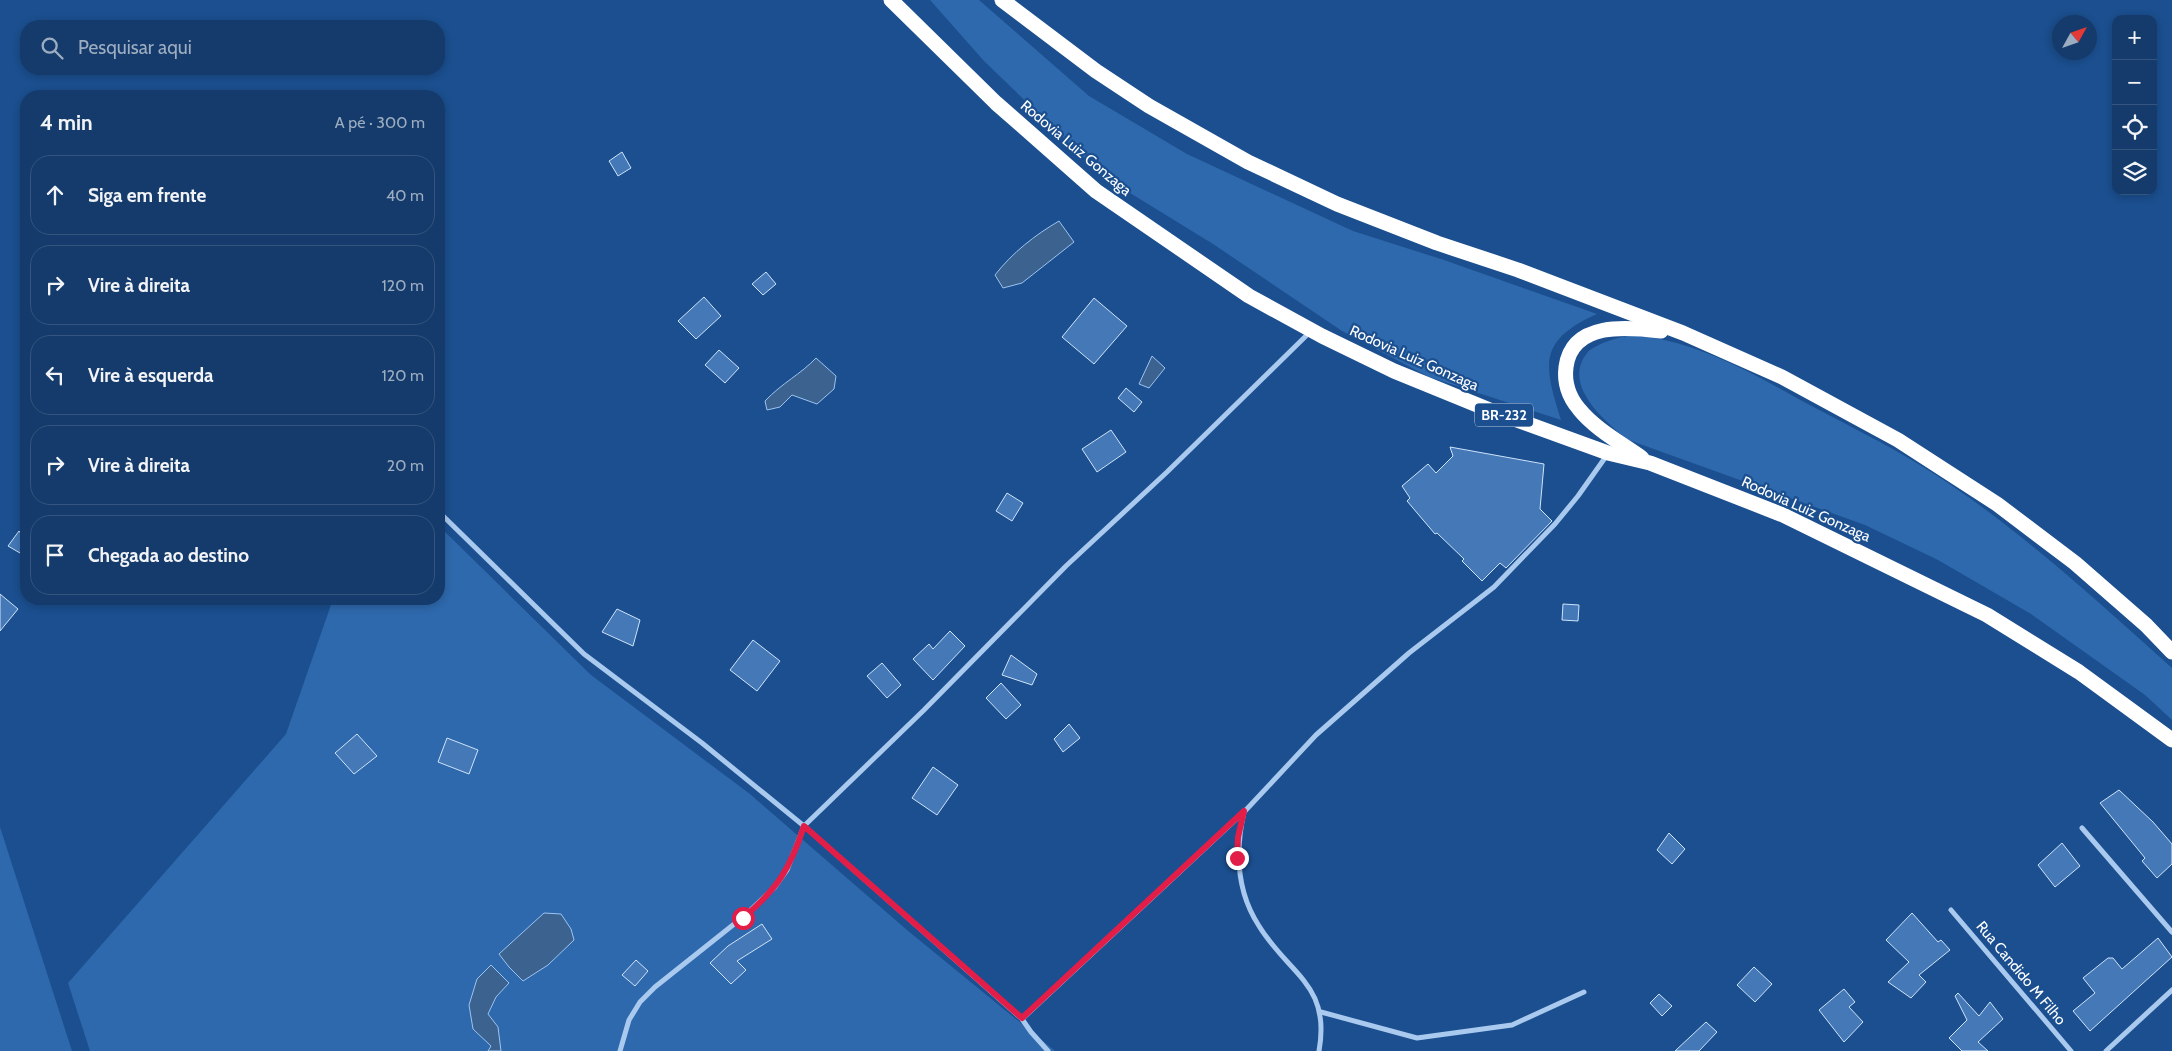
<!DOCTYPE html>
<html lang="pt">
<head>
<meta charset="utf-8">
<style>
  :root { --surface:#143b6b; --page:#1d4271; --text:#f1f3f6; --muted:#9dadc1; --line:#33557e }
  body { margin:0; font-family:Cabin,sans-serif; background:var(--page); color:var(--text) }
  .controls { position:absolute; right:15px; top:15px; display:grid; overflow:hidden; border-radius:10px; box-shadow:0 2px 8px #0003 }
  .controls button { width:45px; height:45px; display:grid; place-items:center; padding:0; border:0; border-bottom:1px solid var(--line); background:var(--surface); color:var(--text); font:25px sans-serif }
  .compass { position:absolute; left:2052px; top:15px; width:45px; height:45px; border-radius:50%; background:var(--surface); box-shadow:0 2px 8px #0003; rotate:50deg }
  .stop { position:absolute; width:15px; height:15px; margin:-11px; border:4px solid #e11d48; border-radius:50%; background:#fff }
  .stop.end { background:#e11d48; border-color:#fff; box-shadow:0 1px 5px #0008 }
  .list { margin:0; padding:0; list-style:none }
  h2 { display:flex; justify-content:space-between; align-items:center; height:65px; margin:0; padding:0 20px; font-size:21px }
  h2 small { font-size:16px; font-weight:400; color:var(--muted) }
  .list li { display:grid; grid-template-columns:32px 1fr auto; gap:15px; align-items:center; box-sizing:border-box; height:80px; margin:0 10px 10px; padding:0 10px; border:1px solid var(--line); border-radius:20px }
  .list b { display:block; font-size:19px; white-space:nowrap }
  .list em { font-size:16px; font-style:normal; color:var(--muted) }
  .icon { flex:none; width:28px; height:28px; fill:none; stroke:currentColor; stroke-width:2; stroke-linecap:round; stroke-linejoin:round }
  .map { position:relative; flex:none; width:2172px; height:1051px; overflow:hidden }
  .search { position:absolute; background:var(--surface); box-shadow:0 2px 8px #0003; left:20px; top:20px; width:425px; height:55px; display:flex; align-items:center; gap:12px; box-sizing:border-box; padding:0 18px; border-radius:20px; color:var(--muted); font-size:19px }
  .panel { position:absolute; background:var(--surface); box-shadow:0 2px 8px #0003; left:20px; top:90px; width:425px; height:515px; border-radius:20px }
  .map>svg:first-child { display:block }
  .green { fill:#2e69ad }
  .water { fill:#3c6290; stroke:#9cc4f0 }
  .building { fill:#4478b7; stroke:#cfe3fa }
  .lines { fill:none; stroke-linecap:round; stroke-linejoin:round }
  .street { stroke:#a9c9ee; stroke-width:5 }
  .highway { stroke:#fff; stroke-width:15 }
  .route { stroke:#e11d48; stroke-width:6 }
  .labels { text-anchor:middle; stroke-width:4.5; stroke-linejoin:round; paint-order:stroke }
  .shield { fill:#1b4f8f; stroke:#bbcadd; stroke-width:1 }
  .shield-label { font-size:14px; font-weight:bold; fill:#fff }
  .street-label { font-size:15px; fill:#fff; stroke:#1b4f8f }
</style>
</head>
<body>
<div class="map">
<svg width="2172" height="1051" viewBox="0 0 2172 1051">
  <rect width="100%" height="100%" fill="#1b4f8f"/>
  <g class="green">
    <path d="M930 0H979L1089 96 1187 154 1353 231 1444 260 1597 314C1537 341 1544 365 1561 420L1429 377 1342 331 1213 244 1104 177 984 61Z"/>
    <path d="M1630 335C1690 339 1743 368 1795 397 1839 421 1885 443 1928 470 2016 526 2094 598 2172 668V720L2145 695 2031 614 1938 560 1865 525 1626 439C1606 421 1567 390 1583 359 1585 356 1587 352 1590 350 1601 342 1617 338 1630 335Z"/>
    <path d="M439 526 591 675 750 794 907 930 1055 1051H90L68 983 286 734 333 599H439Z"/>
    <path d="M0 827 72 1051H0Z"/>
  </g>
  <g class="water">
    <path d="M1059 221 1074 242 1022 283 1003 288 995 275C1012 253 1035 235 1059 221Z"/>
    <path d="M1152 356 1165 368 1149 388 1139 384Z"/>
    <path d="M816 358 836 376 834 389 817 404 792 395 780 407 767 410 765 401C782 383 801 374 816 358Z"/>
    <path d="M544 913 561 914 571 929 574 940 548 965 523 981 509 967 499 954Z"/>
    <path d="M491 965 509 983 496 997 488 1014 498 1027 501 1051H488L491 1046 473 1029 469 1005 477 979Z"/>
  </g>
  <g class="building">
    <path d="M622 152 631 168 618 176 609 161Z"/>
    <path d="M766 272 776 284 763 295 752 284Z"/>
    <path d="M704 297 721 316 696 339 678 321Z"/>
    <path d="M1094 298 1127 326 1094 364 1062 337Z"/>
    <path d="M719 350 739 368 725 383 705 365Z"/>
    <path d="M1126 388 1142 402 1134 412 1118 398Z"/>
    <path d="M1111 430 1126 452 1097 472 1082 449Z"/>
    <path d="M1450 447 1544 464 1540 509 1552 521 1506 568 1500 563 1482 581 1462 561 1464 559 1437 533 1435 534 1407 501 1410 498 1402 486 1428 464 1436 473 1453 456Z"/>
    <path d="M1007 493 1023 503 1012 521 996 511Z"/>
    <path d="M19 531 26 540V548L20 553 8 546Z"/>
    <path d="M0 594 18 609 0 631Z"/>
    <path d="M1563 604 1579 605 1578 621 1562 620Z"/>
    <path d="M617 609 640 620 633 646 602 632Z"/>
    <path d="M950 631 965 646 933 680 913 659 929 644 933 649Z"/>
    <path d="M753 640 780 661 757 691 730 670Z"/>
    <path d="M1011 655 1037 674 1032 685 1002 675Z"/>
    <path d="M882 663 901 685 887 698 867 676Z"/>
    <path d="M1001 683 1021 705 1006 719 986 698Z"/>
    <path d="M1069 724 1080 738 1063 752 1054 739Z"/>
    <path d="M357 734 377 756 354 774 335 753Z"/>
    <path d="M447 738 478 750 469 774 438 762Z"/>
    <path d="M933 767 958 785 937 815 912 798Z"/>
    <path d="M2119 790 2153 822 2172 844V864L2157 878 2142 861 2145 858 2100 803Z"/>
    <path d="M1669 833 1685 849 1672 864 1657 850Z"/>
    <path d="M2062 843 2080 866 2055 887 2038 865Z"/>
    <path d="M1912 913 1938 942 1941 940 1950 950 1919 975 1926 982 1911 998 1888 982 1909 962 1886 940Z"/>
    <path d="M762 924 772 939 737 961 746 970 731 984 710 963 728 946Z"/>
    <path d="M2158 938 2172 957 2090 1031 2073 1011 2095 993 2083 978 2108 958H2113L2122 969Z"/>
    <path d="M636 960 648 971 635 986 622 975Z"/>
    <path d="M1754 967 1772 984 1755 1002 1737 985Z"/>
    <path d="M1844 989 1855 1002 1849 1007 1863 1022 1844 1042 1819 1010Z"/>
    <path d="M1958 993 1979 1016 1990 1002 2003 1019 1978 1042 1988 1051H1962L1949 1038 1967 1020 1955 996Z"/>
    <path d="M1659 994 1672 1006 1662 1016 1650 1003Z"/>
    <path d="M1706 1022 1717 1032 1699 1051H1675Z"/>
  </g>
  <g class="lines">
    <g class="street">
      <path d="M439 512 584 654 702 743 804 826 1022 1019 1031 1032 1048 1051"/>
      <path d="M1244 812C1235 852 1236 891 1259 926 1289 975 1331 984 1319 1051"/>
      <path d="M2082 828 2172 932"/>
      <path d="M1951 910 2071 1051"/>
      <path d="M1321 1012 1417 1038 1512 1025 1584 992"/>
      <path d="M1022 1019 1245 811 1316 735 1409 653 1494 587 1555 524 1578 496 1607 455"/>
      <path d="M620 1051 629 1020 640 1002 655 987 743 917 774 888 787 870 804 826 924 710 1066 566 1167 472 1311 331"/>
      <path d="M2106 1051 2172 990"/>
    </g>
    <g class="highway">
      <path d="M891 0 996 103 1096 191 1249 296 1322 336 1394 371 1492 411 1608 453 1650 463 1783 515 1987 615 2079 672 2172 740"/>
      <path d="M1002 0 1096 71 1149 106 1248 162 1337 204 1437 243 1518 270 1683 333 1782 377 1898 440 1997 504 2075 563 2146 625 2172 652"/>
      <path d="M1642 458C1621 443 1595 429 1579 409 1568 396 1564 383 1566 367 1572 321 1628 327 1661 331"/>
    </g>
  </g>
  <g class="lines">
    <path class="route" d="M743 918C778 888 790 869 804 826L1022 1018 1244 811 1238 837 1237 858"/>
  </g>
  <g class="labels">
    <rect class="shield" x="1475" y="403.5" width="58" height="23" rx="4"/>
    <g class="shield-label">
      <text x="1504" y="420">BR-232</text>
    </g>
    <g class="street-label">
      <text transform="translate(1076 148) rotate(40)" y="5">Rodovia Luiz Gonzaga</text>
      <text transform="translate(1414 358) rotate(24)" y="5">Rodovia Luiz Gonzaga</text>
      <text transform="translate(1806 509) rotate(24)" y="5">Rodovia Luiz Gonzaga</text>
      <text transform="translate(2021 973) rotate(50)" y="5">Rua Candido M Filho</text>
    </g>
  </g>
</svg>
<div class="controls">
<button>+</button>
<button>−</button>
<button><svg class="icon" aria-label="locate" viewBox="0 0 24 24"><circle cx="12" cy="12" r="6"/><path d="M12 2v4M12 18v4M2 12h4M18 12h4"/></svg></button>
<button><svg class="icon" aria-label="layers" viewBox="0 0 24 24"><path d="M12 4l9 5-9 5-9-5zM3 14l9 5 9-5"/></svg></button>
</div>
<svg class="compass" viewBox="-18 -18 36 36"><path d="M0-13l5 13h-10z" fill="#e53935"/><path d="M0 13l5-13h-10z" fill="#9dadc1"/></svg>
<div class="stop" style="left:743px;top:918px"></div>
<div class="stop end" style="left:1237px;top:858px"></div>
<div class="search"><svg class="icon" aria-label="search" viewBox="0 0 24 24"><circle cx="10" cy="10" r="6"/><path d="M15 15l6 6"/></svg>Pesquisar aqui</div>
<section class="panel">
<h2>4 min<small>A pé · 300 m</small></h2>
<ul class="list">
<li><svg class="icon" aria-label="ahead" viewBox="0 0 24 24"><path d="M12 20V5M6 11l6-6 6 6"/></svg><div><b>Siga em frente</b></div><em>40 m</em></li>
<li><svg class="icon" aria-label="right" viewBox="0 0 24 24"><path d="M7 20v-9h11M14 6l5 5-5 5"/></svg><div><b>Vire à direita</b></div><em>120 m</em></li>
<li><svg class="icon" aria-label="left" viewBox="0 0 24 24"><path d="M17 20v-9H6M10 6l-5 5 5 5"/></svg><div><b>Vire à esquerda</b></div><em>120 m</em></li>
<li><svg class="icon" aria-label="right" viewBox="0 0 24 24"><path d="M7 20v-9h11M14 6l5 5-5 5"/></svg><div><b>Vire à direita</b></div><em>20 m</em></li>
<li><svg class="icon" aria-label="arrive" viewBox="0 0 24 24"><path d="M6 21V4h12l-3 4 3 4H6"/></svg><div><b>Chegada ao destino</b></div></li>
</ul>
</section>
</div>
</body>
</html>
